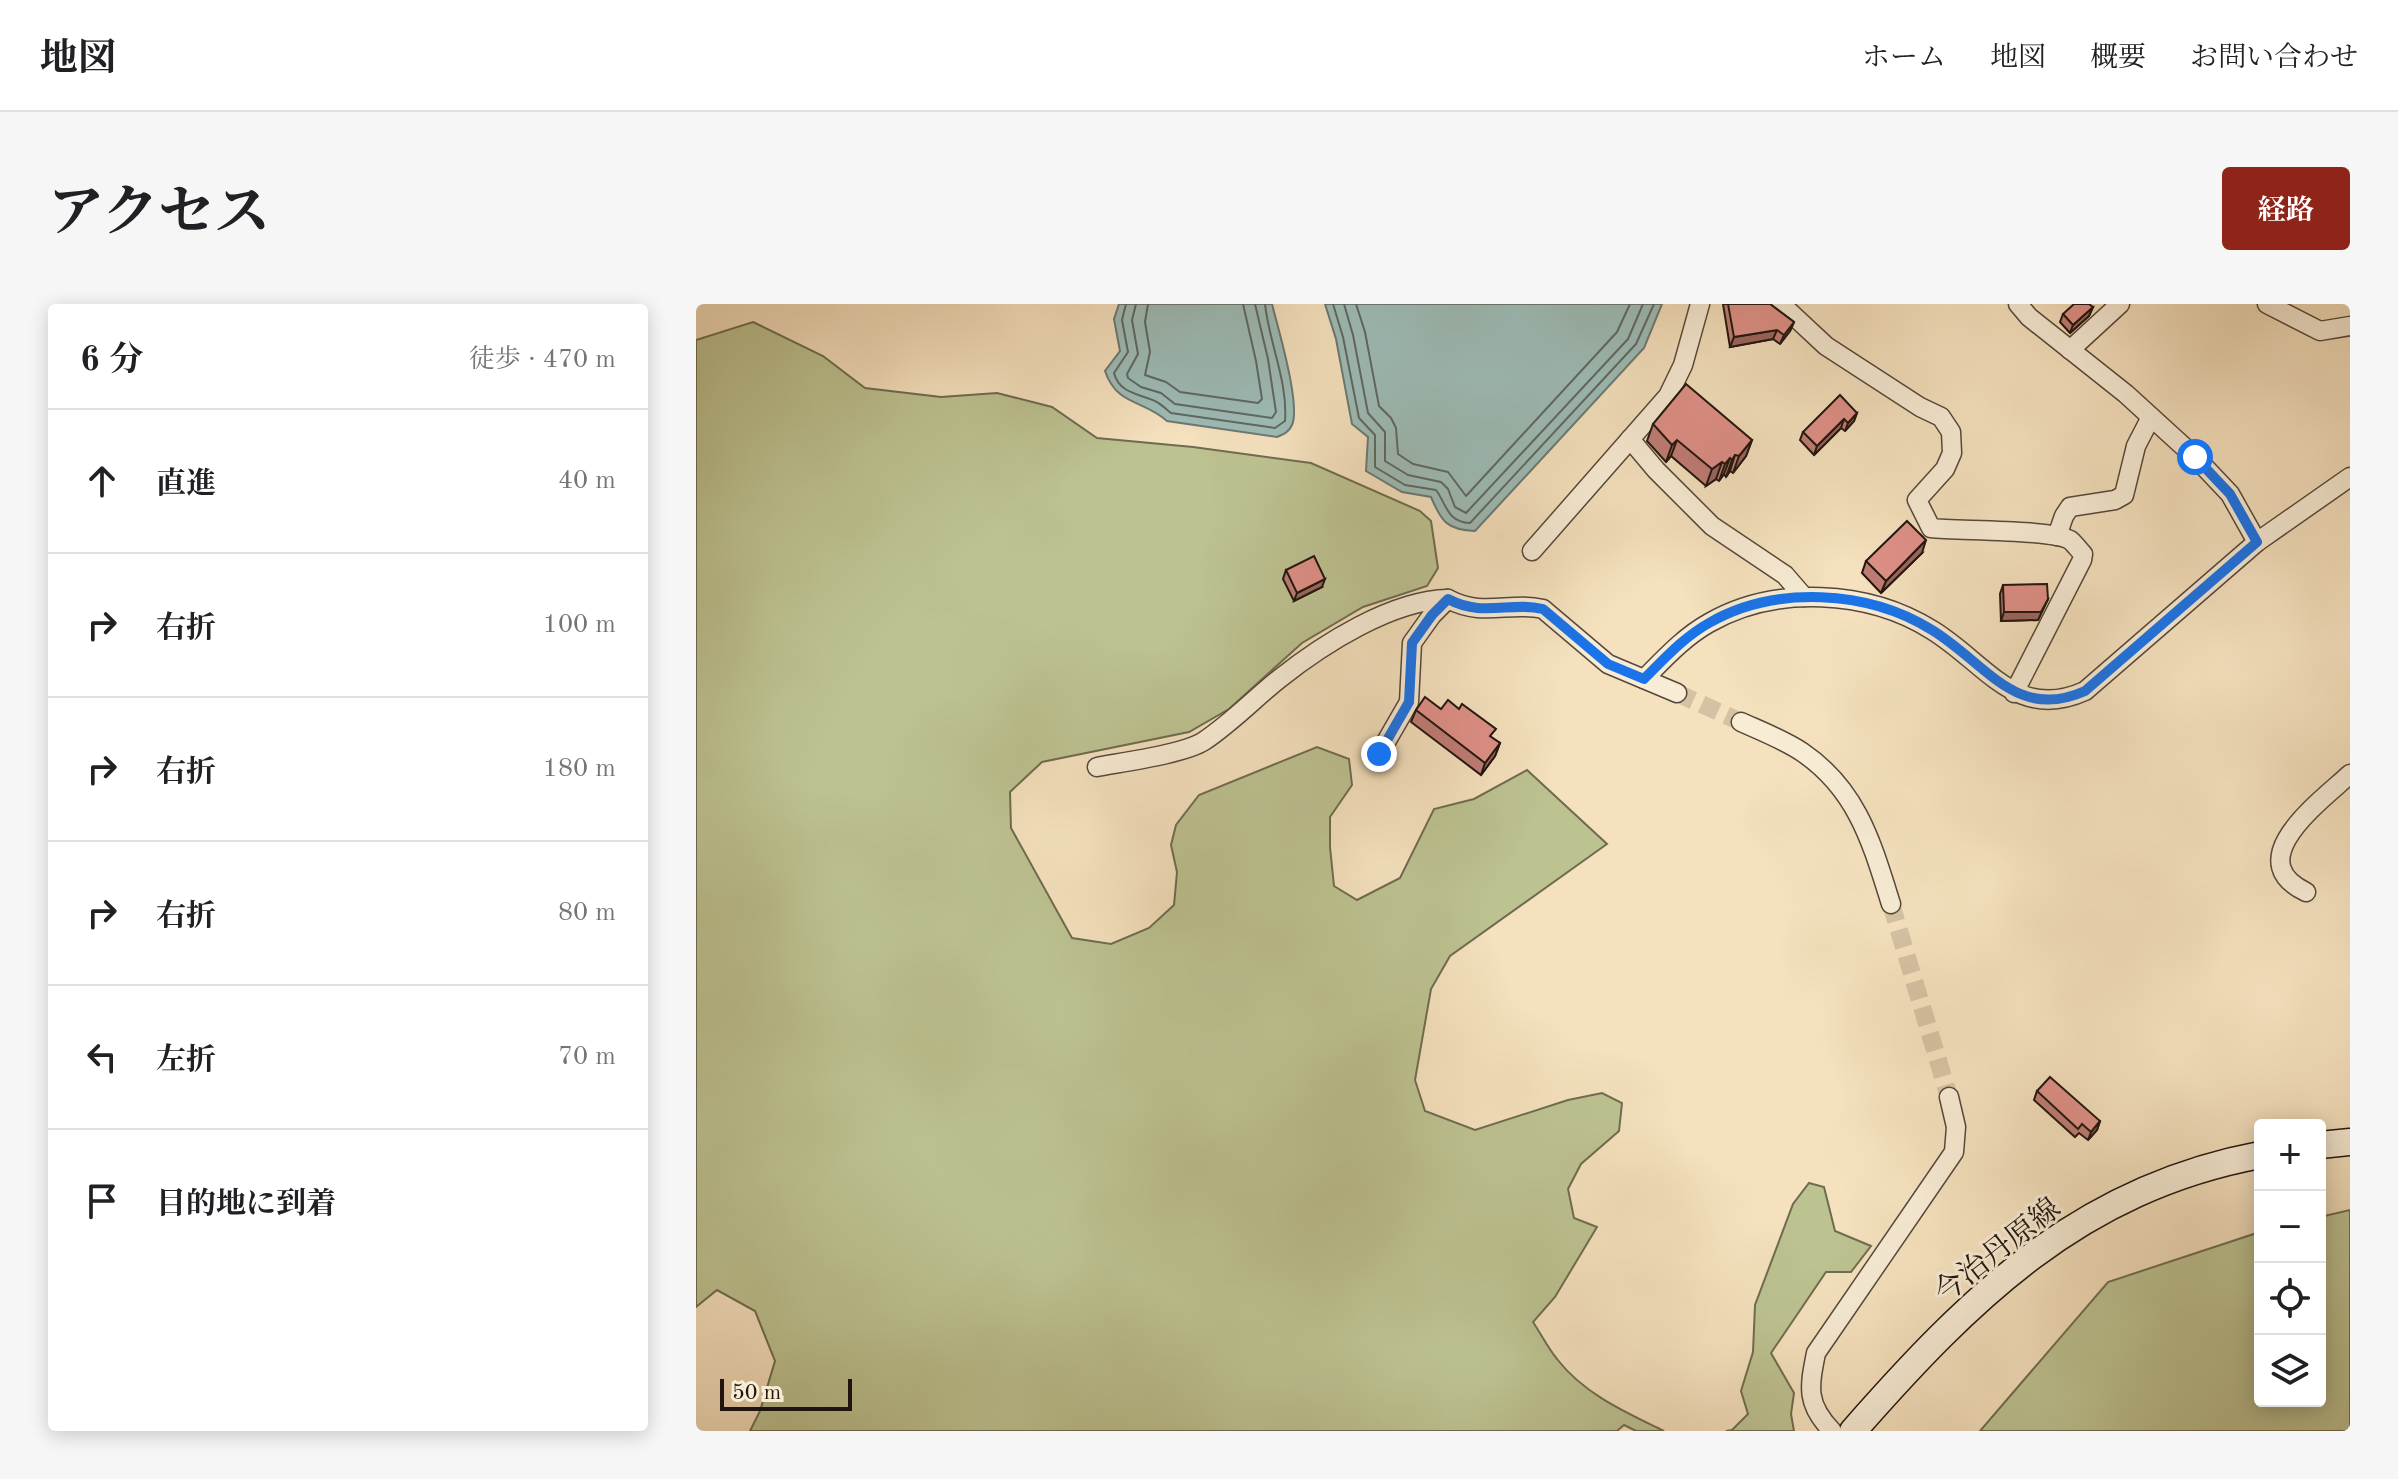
<!DOCTYPE html>
<html lang="ja">
<head>
<meta charset="utf-8">
<style>
  :root { --surface:#fff; --page:#f6f6f6; --text:#202124; --muted:#757577; --line:#e0e0e0; --accent:#8f2418 }
  body { margin:0; font-family:"Old Standard TT","Noto Serif JP",serif; background:var(--page); color:var(--text) }
  .controls { position:absolute; right:24px; bottom:24px; display:grid; overflow:hidden; border-radius:8px; box-shadow:0 4px 20px #0003 }
  .controls button { width:72px; height:72px; display:grid; place-items:center; padding:0; border:0; border-bottom:2px solid var(--line); background:var(--surface); color:var(--text); font:40px sans-serif }
  .scale { position:absolute; left:24px; bottom:20px; width:132px; box-sizing:border-box; padding-left:8px; border:4px solid #20150e; border-top:0; font-size:22px; line-height:28px; white-space:nowrap; color:#20150e; -webkit-text-stroke:6px #f8ecd5; paint-order:stroke }
  .stop { position:absolute; width:24px; height:24px; margin:-18px; border:6px solid #1a73e8; border-radius:50%; background:#fff }
  .stop.end { background:#1a73e8; border-color:#fff; box-shadow:0 2px 8px #0008 }
  .list { margin:0; padding:0; list-style:none }
  h2 { display:flex; justify-content:space-between; align-items:center; height:104px; margin:0; padding:0 32px; font-size:34px }
  h2 small { font-size:26px; font-weight:400; color:var(--muted) }
  .list li { display:grid; grid-template-columns:52px 1fr auto; gap:24px; align-items:center; box-sizing:border-box; height:144px; padding:0 32px; border-top:2px solid var(--line) }
  .list b { display:block; font-size:30px; white-space:nowrap }
  .list em { font-size:26px; font-style:normal; color:var(--muted) }
  .icon { flex:none; width:44px; height:44px; fill:none; stroke:currentColor; stroke-width:2; stroke-linecap:round; stroke-linejoin:round }
  .map { position:relative; flex:none; width:1654px; height:1127px; overflow:hidden; border-radius:8px }
  header { display:flex; align-items:center; gap:48px; box-sizing:border-box; height:112px; padding:0 40px; background:var(--surface); border-bottom:2px solid var(--line) }
  header strong { font-size:38px }
  nav { display:flex; gap:44px; margin-inline-start:auto; font-size:28px }
  .intro { display:flex; align-items:center; justify-content:space-between; box-sizing:border-box; height:192px; padding:0 48px }
  h1 { margin:0; font-size:56px }
  .button { padding:20px 36px; border-radius:8px; background:var(--accent); color:#fff; font-size:28px; font-weight:700 }
  main { display:flex; gap:48px; padding:0 48px }
  aside { flex:1; background:var(--surface); border-radius:8px; box-shadow:0 4px 20px #0003 }
  .map>svg:first-child { display:block }
  .green { fill:#bdc291; stroke:#6e6c50; stroke-width:2 }
  .water { fill:#9dbcb7; stroke:#6b7973; stroke-width:2 }
  .lines { fill:none; stroke-linecap:round; stroke-linejoin:round }
  .shore { stroke:#5e6862; stroke-width:2 }
  .minor-tunnel { stroke:#d5c2a4; stroke-width:18; stroke-dasharray:18 9; stroke-linecap:butt }
  .minor-casing { stroke:#55483a; stroke-width:21 }
  .secondary-casing { stroke:#20150e; stroke-width:29 }
  .minor { stroke:#f8ecd5; stroke-width:18 }
  .secondary { stroke:#f8ecd5; stroke-width:26 }
  .wall { fill:#c07c75; stroke:#20150e; stroke-width:2 }
  .shaded-wall { fill:#9c655f; stroke:#20150e; stroke-width:2 }
  .building { fill:#df9088; stroke:#20150e; stroke-width:2 }
  .route { stroke:#1a73e8; stroke-width:10 }
  .labels { text-anchor:middle; stroke-width:6; stroke-linejoin:round; paint-order:stroke }
  .street-label { font-size:30px; fill:#20150e; stroke:#f8ecd5 }
</style>
</head>
<body>
<header>
<strong>地図</strong>
<nav><a>ホーム</a><a>地図</a><a>概要</a><a>お問い合わせ</a></nav>
</header>
<div class="intro"><h1>アクセス</h1><a class="button">経路</a></div>
<main>
<aside>
<h2>6 分<small>徒歩 · 470 m</small></h2>
<ul class="list">
<li><svg class="icon" aria-label="ahead" viewBox="0 0 24 24"><path d="M12 20V5M6 11l6-6 6 6"/></svg><div><b>直進</b></div><em>40 m</em></li>
<li><svg class="icon" aria-label="right" viewBox="0 0 24 24"><path d="M7 20v-9h11M14 6l5 5-5 5"/></svg><div><b>右折</b></div><em>100 m</em></li>
<li><svg class="icon" aria-label="right" viewBox="0 0 24 24"><path d="M7 20v-9h11M14 6l5 5-5 5"/></svg><div><b>右折</b></div><em>180 m</em></li>
<li><svg class="icon" aria-label="right" viewBox="0 0 24 24"><path d="M7 20v-9h11M14 6l5 5-5 5"/></svg><div><b>右折</b></div><em>80 m</em></li>
<li><svg class="icon" aria-label="left" viewBox="0 0 24 24"><path d="M17 20v-9H6M10 6l-5 5 5 5"/></svg><div><b>左折</b></div><em>70 m</em></li>
<li><svg class="icon" aria-label="arrive" viewBox="0 0 24 24"><path d="M6 21V4h12l-3 4 3 4H6"/></svg><div><b>目的地に到着</b></div></li>
</ul>
</aside>
<div class="map">
<svg width="1654" height="1127" viewBox="0 0 1654 1127">
  <rect width="100%" height="100%" fill="#f5e1be"/>
  <filter id="stains"><feTurbulence type="fractalNoise" baseFrequency=".0025" numOctaves="4"/><feColorMatrix values="0 0 0 0 .2 0 0 0 0 .09 0 0 0 0 .02 0 0 0 .5 -.17"/></filter>
  <radialGradient id="worn" r=".72"><stop offset=".6" stop-color="#630" stop-opacity="0"/><stop offset="1" stop-color="#630" stop-opacity=".3"/></radialGradient>
  <g class="green">
    <path d="M57 18 127 52 169 84 245 93 301 89 356 103 401 134 497 143 615 159 724 207 735 217 742 264 731 282 667 303 606 339 533 405 493 428 346 458 314 488 315 524 376 634 415 640 453 624 478 601 481 568 475 541 480 521 503 491 621 443 653 455 656 481 634 513V543L638 582 661 596 704 574 738 505 778 495 831 466 911 540 754 652 735 685 719 776 729 807 779 826 872 796 906 789 926 799 923 827 885 860 872 885 878 914 901 923 859 993 837 1018C845 1030 852 1044 861 1055 888 1090 929 1108 968 1127H940L928 1121 921 1127H54L64 1107 79 1057 59 1007 21 986 0 1003V36Z"/>
    <path d="M1113 879 1128 883 1139 927 1175 942 1155 968H1130L1075 1049 1098 1089 1095 1110 1098 1127H1030L1036 1126 1052 1110 1045 1087 1057 1048 1059 1001 1097 900Z"/>
    <path d="M1654 906V1127H1284L1412 978 1564 928V1097H1624V913Z"/>
  </g>
  <g class="water">
    <path d="M423 0H576C582 24 605 101 596 121 593 128 588 130 581 133L471 117C446 95 421 102 409 67L424 47 418 15Z"/>
    <path d="M629 0H966L948 44 779 227C751 226 745 217 735 193L706 188 670 167 672 133 656 120 640 35Z"/>
  </g>
  <g class="lines">
    <g class="shore">
      <path d="M430 0 426 16 432 48 418 69C423 89 443 90 459 97 465 100 470 105 475 109L579 124 589 117C592 77 573 39 569 0"/>
      <path d="M440 0 436 16 442 50 431 70 432 74 445 83 465 89 479 100 576 114 580 108 572 55 559 0"/>
      <path d="M452 0 449 18 454 48 449 71 470 78 484 88 562 99 566 95 560 57 547 0"/>
      <path d="M637 0 647 33 663 114 679 131V163L709 181 740 186C751 201 751 218 774 219L940 40 958 0"/>
      <path d="M648 0 657 31 672 109 689 128V157L712 171 745 178 752 185 759 203 770 209 932 35 947 0"/>
      <path d="M660 0 669 28 683 102 695 114 700 124 702 150 717 160 752 168 770 192 921 28 934 0"/>
    </g>
    <g class="minor-tunnel">
      <path d="M981 389 1045 418"/>
      <path d="M1195 600 1253 793"/>
    </g>
    <g class="minor-casing">
      <g id="minor">
        <path d="M1085 0 1130 42 1224 103 1245 113 1255 128 1256 149 1249 165 1221 196 1235 224C1261 227 1356 225 1374 236 1378 239 1383 246 1387 250L1386 256 1318 389"/>
        <path d="M1322 0 1333 13 1430 90 1499 153 1534 190 1561 238"/>
        <path d="M1571 0 1624 27 1654 22"/>
        <path d="M1374 46 1424 0"/>
        <path d="M934 135 960 166 1016 222 1089 271 1108 293"/>
        <path d="M1361 232 1368 212 1374 203 1419 196 1428 191 1440 142 1455 113"/>
        <path d="M836 247 972 92 987 61 1004 0"/>
        <path d="M948 375C969 354 988 333 1013 319 1079 281 1172 286 1236 326 1290 359 1320 418 1389 387L1561 238 1654 173"/>
        <path d="M1045 418C1065 427 1088 436 1106 448 1162 486 1176 540 1195 600"/>
        <path d="M683 450 713 398 716 339 736 311 752 295C788 314 813 297 847 305L912 360 981 389"/>
        <path d="M401 463C427 458 488 450 508 437 535 419 558 395 583 375 627 340 696 296 752 295"/>
        <path d="M1610 588C1543 556 1625 497 1654 470"/>
        <path d="M1136 1127C1110 1100 1113 1084 1120 1049L1258 848 1260 823 1253 793"/>
      </g>
    </g>
    <g class="secondary-casing">
      <g id="secondary">
        <path d="M1624 841 1654 838"/>
        <path d="M1157 1127C1274 994 1383 885 1564 851"/>
      </g>
    </g>
    <use href="#minor" class="minor"/>
    <use href="#secondary" class="secondary"/>
  </g>
  <g class="wall">
    <path d="M1027 0H1074L1098 18 1094 27 1084 40 1077 35 1034 43Z"/>
    <path d="M1397 3 1393 12 1374 29 1364 18 1367 10Z"/>
    <path d="M1161 109 1158 117 1149 127 1145 124 1118 151 1104 136 1107 128Z"/>
    <path d="M957 120 1056 136 1050 152 1037 169 1034 167 1030 173 1028 170 1023 177 1020 175 1010 182 975 152 970 158 951 137Z"/>
    <path d="M1226 249 1185 289 1166 269 1170 257Z"/>
    <path d="M590 266 626 283 598 297 587 275Z"/>
    <path d="M1307 281 1352 295 1342 316 1305 317 1304 290Z"/>
    <path d="M745 405 796 434 804 439 799 452 785 471 715 418 720 406Z"/>
    <path d="M1341 787 1404 817 1401 826 1392 836 1383 829 1379 833 1338 796Z"/>
  </g>
  <g class="shaded-wall">
    <path d="M1397 3 1393 12 1374 29 1377 21Z"/>
    <path d="M1098 18 1094 27 1084 40 1088 31Z"/>
    <path d="M1081 26 1077 35 1034 43 1038 33Z"/>
    <path d="M1161 109 1158 117 1149 127 1152 119Z"/>
    <path d="M1148 115 1145 124 1118 151 1121 142Z"/>
    <path d="M981 136 975 152 970 158 976 141Z"/>
    <path d="M1056 136 1050 152 1037 169 1043 152Z"/>
    <path d="M1039 151 1034 167 1030 173 1036 156Z"/>
    <path d="M1034 154 1028 170 1023 177 1029 160Z"/>
    <path d="M1026 158 1020 175 1010 182 1016 165Z"/>
    <path d="M1230 236 1226 249 1185 289 1190 277Z"/>
    <path d="M629 275 626 283 598 297 601 289Z"/>
    <path d="M1352 295 1342 316 1305 317 1308 308Z"/>
    <path d="M804 439 799 452 785 471 789 459Z"/>
    <path d="M1404 817 1401 826 1392 836 1395 828Z"/>
  </g>
  <g class="building">
    <path d="M1032 0H1074L1098 18 1088 31 1081 26 1038 33Z"/>
    <path d="M1378 0H1393L1397 3 1377 21 1367 10Z"/>
    <path d="M990 80 1056 136 1043 152 1039 151 1036 156 1034 154 1029 160 1026 158 1016 165 981 136 976 141 957 120Z"/>
    <path d="M1144 91 1161 109 1152 119 1148 115 1121 142 1107 128Z"/>
    <path d="M1211 217 1230 236 1190 277 1170 257Z"/>
    <path d="M618 252 629 275 601 289 590 266Z"/>
    <path d="M1351 280 1352 295 1345 308H1308L1307 281Z"/>
    <path d="M729 393 745 405 752 396 763 405 766 400 800 425 794 432 804 439 789 459 720 406Z"/>
    <path d="M1354 773 1404 817 1395 828 1386 820 1382 825 1341 787Z"/>
  </g>
  <g class="lines">
    <path class="route" d="M683 450 713 398 716 339 736 311 752 295C788 314 813 297 847 305L912 360 948 375C969 354 988 333 1013 319 1079 281 1172 286 1236 326 1290 359 1320 418 1389 387L1561 238 1534 190 1499 153"/>
  </g>
  <g class="labels">
    <g class="street-label">
      <text transform="translate(1301 946) rotate(-38)" y="10">今治丹原線</text>
    </g>
  </g>
  <rect width="100%" height="100%" filter="url(#stains)"/>
  <rect width="100%" height="100%" fill="url(#worn)"/>
</svg>
<div class="controls">
<button>+</button>
<button>−</button>
<button><svg class="icon" aria-label="locate" viewBox="0 0 24 24"><circle cx="12" cy="12" r="6"/><path d="M12 2v4M12 18v4M2 12h4M18 12h4"/></svg></button>
<button><svg class="icon" aria-label="layers" viewBox="0 0 24 24"><path d="M12 4l9 5-9 5-9-5zM3 14l9 5 9-5"/></svg></button>
</div>
<div class="scale">50 m</div>
<div class="stop" style="left:1499px;top:153px"></div>
<div class="stop end" style="left:683px;top:450px"></div>
</div>
</main>
</body>
</html>
